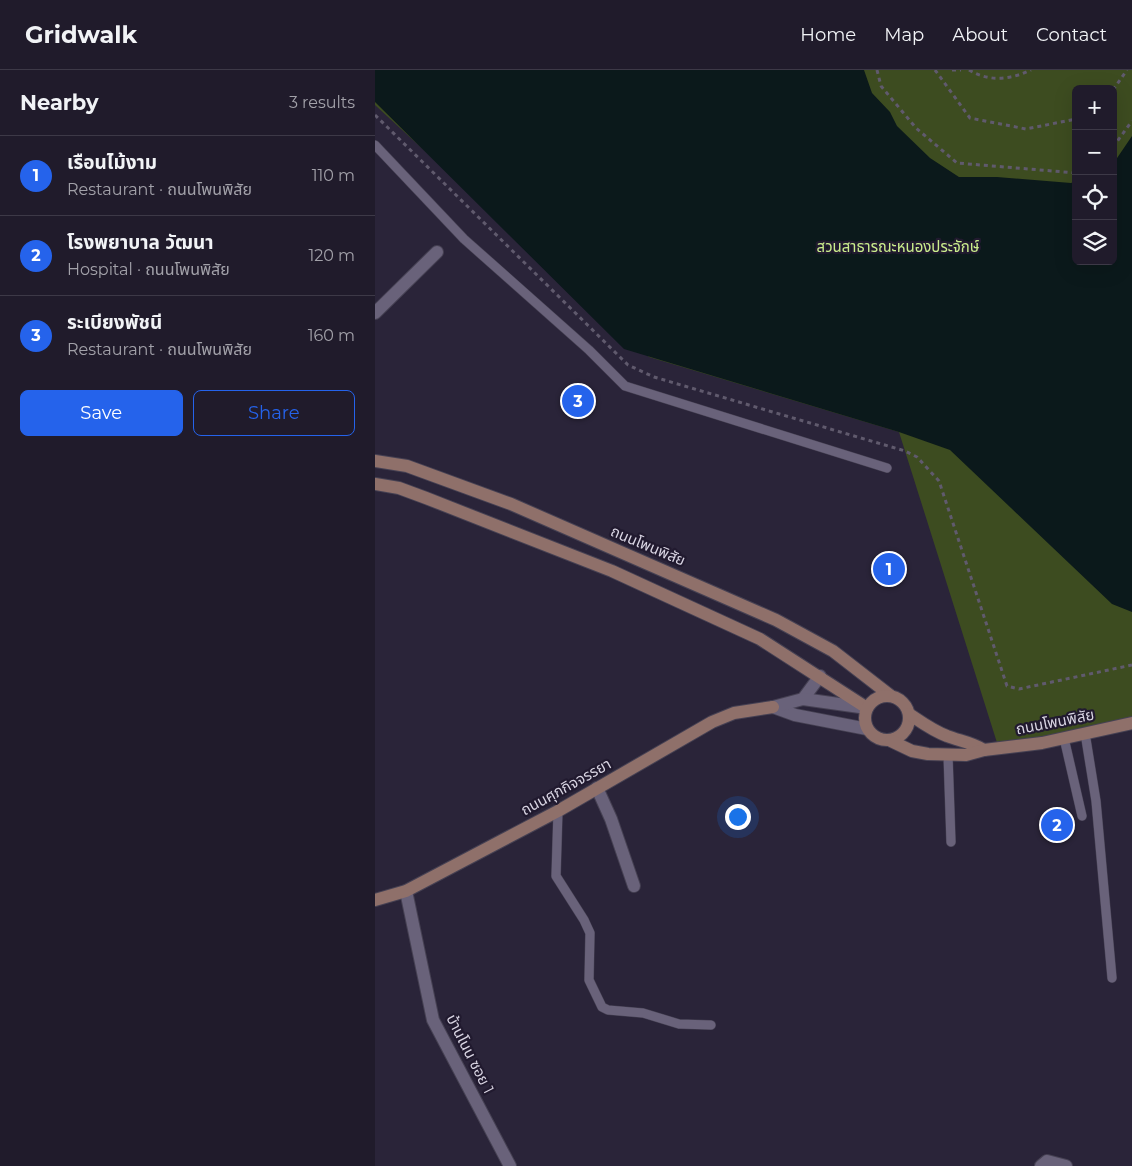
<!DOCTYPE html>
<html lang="en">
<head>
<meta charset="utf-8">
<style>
  :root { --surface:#201b2b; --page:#2d2837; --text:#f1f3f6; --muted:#a2a1a9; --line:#3d3947; --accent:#2563eb }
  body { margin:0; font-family:Montserrat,"Noto Sans Thai",sans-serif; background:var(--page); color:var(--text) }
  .controls { position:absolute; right:15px; top:15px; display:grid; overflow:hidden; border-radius:8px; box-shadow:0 5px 20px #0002 }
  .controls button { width:45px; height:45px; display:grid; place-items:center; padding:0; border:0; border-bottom:1px solid var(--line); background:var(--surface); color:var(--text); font:25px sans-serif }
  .you { position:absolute; left:362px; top:746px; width:18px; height:18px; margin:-12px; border:4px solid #fff; border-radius:50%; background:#1a73e8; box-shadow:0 0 0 8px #1a73e833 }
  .badge { display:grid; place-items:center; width:32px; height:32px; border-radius:50%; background:var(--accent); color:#fff; font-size:16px; font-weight:700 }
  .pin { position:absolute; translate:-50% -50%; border:2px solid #fff; box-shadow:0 1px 5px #0006 }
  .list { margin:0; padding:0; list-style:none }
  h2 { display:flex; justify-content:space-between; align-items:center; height:65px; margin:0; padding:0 20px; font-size:21px }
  h2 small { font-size:16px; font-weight:400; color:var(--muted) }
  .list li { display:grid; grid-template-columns:32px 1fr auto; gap:15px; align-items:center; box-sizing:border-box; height:80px; padding:0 20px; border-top:1px solid var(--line) }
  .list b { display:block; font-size:19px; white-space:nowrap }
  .list p { margin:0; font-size:16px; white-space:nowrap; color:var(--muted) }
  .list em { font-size:16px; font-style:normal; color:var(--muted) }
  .actions { display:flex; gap:10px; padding:15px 20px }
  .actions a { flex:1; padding:11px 0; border:1px solid var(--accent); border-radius:8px; text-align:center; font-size:18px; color:var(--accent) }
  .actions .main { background:var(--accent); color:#fff }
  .icon { flex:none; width:28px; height:28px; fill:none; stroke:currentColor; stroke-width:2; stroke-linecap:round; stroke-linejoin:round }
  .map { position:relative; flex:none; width:757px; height:1096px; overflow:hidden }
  header { display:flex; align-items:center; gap:30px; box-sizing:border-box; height:70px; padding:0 25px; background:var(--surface); border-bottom:1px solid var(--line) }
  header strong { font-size:24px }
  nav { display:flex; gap:28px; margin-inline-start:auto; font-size:18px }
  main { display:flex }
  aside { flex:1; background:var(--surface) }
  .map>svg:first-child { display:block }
  .green { fill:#3d4c20; fill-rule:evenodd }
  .water { fill:#0b191b }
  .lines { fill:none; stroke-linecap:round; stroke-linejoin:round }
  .lane-casing { stroke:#464153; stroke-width:10 }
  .street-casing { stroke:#464153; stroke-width:14 }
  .secondary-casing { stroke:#464153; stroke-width:14 }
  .path { stroke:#605a6d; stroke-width:3; stroke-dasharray:4 4; stroke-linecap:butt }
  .lane { stroke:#69627a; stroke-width:9 }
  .street { stroke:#69627a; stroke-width:12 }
  .secondary { stroke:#8f706a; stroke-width:12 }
  .labels { text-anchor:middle; stroke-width:4.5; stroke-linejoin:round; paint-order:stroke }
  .park-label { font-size:15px; fill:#cbee8d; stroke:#211a2f }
  .street-label { font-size:15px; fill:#d9d5e3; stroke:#211a2f }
</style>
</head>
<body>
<header>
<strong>Gridwalk</strong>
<nav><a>Home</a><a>Map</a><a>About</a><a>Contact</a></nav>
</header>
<main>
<aside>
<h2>Nearby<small>3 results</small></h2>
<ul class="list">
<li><span class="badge">1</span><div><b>เรือนไม้งาม</b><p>Restaurant · ถนนโพนพิสัย</p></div><em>110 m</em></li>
<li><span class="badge">2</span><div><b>โรงพยาบาล วัฒนา</b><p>Hospital · ถนนโพนพิสัย</p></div><em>120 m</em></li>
<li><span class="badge">3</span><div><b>ระเบียงพัชนี</b><p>Restaurant · ถนนโพนพิสัย</p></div><em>160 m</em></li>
</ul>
<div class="actions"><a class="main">Save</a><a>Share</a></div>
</aside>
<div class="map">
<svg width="757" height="1096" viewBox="0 0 757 1096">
  <rect width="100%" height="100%" fill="#2a2439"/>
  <path class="green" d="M0 0H757V648L624 679 524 362 274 287 0 35ZM701 19H738V191H701Z"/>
  <path class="water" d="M0 0H489L497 23 515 42 522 56 555 88 584 107H622L696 113 701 111V191H738V94L757 66V542L737 534 575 380 524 362 249 279 0 32Z"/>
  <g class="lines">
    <g class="lane-casing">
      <g id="lane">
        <path d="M0 75 89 169 214 280 250 316 512 398"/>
        <path d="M710 663 721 731 737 908"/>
        <path d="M689 668 707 746"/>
        <path d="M573 685 576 772"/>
        <path d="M183 741 181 806 209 850 215 863 214 910 227 937 233 940 268 943 304 954 336 955"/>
      </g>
    </g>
    <g class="street-casing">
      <g id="street">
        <path d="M0 243 62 182"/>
        <path d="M428 629 445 606"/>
        <path d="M398 637 420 645 492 659"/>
        <path d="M398 637 428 629 492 638"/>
        <path d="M222 718 236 749 259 816"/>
        <path d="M31 821 58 950 135 1096"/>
        <path d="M666 1096 672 1091 691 1096"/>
      </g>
    </g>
    <g class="secondary-casing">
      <g id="secondary">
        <path d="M0 391 32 396 136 434 401 550 458 581 516 626"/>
        <path d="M0 414 24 418 51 428 237 501 385 569 492 638"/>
        <circle cx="512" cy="648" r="22"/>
        <path d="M534 644C546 652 558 661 572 666 585 671 596 672 609 680"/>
        <path d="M516 671 537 681 553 684 591 685 609 680 667 673 757 653"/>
        <path d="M0 830 31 821 183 741 337 652 359 643 398 637"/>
      </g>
    </g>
    <g class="path">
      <path d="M502 0 506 16 541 58 582 93 701 103"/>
      <path d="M560 0 595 48 651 59 701 49"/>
      <path d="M577 0H586"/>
      <path d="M594 0C614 12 635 10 656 0"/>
      <path d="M738 20 752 0"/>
      <path d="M0 45 253 295 279 307 530 381 542 387 564 411 632 616 644 619 757 595"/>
      <path d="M738 77 757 51"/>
    </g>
    <use href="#lane" class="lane"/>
    <use href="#street" class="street"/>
    <use href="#secondary" class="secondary"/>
  </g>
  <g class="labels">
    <g class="park-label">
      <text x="523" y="182">สวนสาธารณะหนองประจักษ์</text>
    </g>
    <g class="street-label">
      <text transform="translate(273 476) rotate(23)" y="5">ถนนโพนพิสัย</text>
      <text transform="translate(680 652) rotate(-11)" y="5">ถนนโพนพิสัย</text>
      <text transform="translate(191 717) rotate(-29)" y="5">ถนนศุภกิจจรรยา</text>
      <text transform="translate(95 984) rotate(63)" y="5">บ้านโนน ซอย 1</text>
    </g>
  </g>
</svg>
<div class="controls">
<button>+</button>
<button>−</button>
<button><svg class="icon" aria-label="locate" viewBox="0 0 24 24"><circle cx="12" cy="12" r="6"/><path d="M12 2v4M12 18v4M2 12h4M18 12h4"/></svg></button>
<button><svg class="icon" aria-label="layers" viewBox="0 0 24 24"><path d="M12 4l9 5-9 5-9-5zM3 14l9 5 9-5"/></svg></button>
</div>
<div class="you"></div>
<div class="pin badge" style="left:514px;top:499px">1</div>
<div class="pin badge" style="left:682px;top:755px">2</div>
<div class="pin badge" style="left:203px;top:331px">3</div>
</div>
</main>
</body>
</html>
